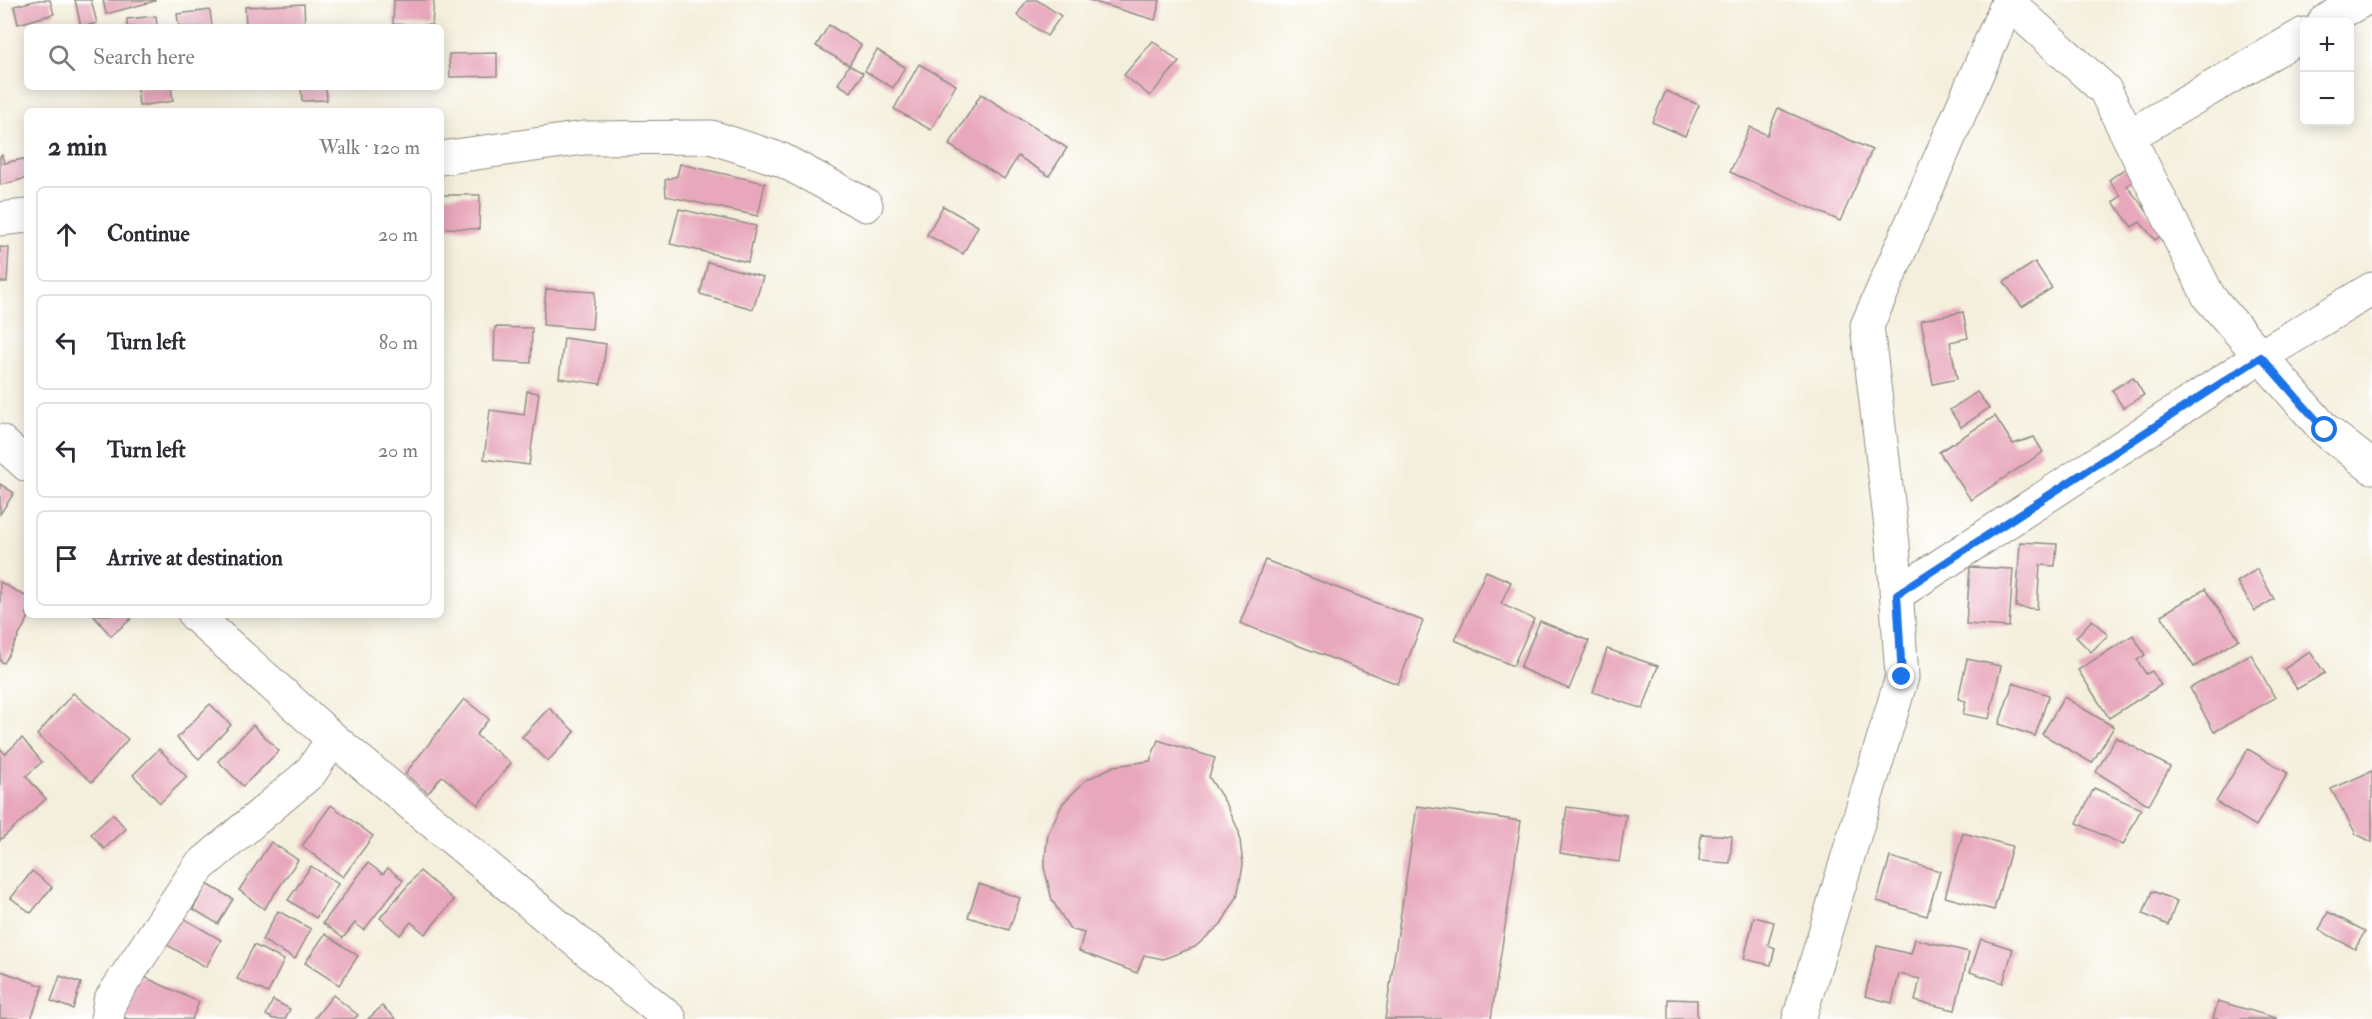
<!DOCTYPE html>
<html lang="en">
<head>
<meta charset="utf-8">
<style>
  :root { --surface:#fff; --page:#f2f2f3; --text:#2b2b33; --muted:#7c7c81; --line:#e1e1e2 }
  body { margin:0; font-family:"IM FELL Double Pica",serif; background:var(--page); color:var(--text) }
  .controls { position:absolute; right:18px; top:18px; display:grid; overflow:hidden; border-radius:9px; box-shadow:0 3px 15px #0003 }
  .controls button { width:54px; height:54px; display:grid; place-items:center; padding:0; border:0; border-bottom:2px solid var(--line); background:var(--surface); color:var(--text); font:30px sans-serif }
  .stop { position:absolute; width:18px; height:18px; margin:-14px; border:4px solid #1a73e8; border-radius:50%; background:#fff }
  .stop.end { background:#1a73e8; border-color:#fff; box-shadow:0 2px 6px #0008 }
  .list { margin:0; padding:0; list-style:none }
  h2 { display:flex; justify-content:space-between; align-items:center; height:78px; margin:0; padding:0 24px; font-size:26px }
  h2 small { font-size:20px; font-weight:400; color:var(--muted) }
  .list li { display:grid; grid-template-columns:39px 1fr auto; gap:18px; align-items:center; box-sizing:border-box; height:96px; margin:0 12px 12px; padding:0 12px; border:2px solid var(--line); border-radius:9px }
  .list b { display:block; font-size:22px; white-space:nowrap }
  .list em { font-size:20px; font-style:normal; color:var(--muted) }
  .icon { flex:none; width:33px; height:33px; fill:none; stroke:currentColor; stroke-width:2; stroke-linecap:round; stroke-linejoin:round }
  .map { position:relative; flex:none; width:2372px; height:1019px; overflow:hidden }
  .search { position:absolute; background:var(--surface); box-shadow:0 3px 15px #0003; left:24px; top:24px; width:420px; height:66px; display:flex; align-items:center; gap:15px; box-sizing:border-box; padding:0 21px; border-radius:9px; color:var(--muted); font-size:22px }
  .panel { position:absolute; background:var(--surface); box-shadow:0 3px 15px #0003; left:24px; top:108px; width:420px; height:510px; border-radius:9px }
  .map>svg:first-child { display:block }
  .building { fill:#e8a7bc }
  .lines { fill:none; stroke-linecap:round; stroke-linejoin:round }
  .street-casing { stroke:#908d84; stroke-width:35 }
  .street { stroke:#fff; stroke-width:33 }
  .route { stroke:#1a73e8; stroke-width:8 }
</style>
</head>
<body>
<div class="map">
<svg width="2372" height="1019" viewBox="0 0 2372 1019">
  <rect width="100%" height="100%" fill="#fff"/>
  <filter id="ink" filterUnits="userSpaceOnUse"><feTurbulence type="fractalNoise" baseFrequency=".0167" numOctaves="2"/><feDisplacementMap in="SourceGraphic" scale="12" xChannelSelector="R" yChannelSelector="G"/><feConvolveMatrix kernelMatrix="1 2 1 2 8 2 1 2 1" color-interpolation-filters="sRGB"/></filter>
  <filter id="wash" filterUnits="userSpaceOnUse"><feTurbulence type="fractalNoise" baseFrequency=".008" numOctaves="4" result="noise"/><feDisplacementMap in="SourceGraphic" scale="24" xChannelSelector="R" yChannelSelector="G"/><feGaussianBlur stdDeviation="1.35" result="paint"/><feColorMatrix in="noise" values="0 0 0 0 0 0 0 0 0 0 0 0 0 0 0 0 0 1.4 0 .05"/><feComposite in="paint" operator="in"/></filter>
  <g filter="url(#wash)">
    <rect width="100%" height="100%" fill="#f4efdc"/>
    <g id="blocks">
      <g class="building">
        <path d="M39 0H50L54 14 18 24 14 6Z"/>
        <path d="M75 0H91L97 23 81 27Z"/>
        <path d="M103 0H155V1L106 14Z"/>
        <path d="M394 0H434L432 25 393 24Z"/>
        <path d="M1027 0H1037L1061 16 1047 36 1017 15Z"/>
        <path d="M1088 0H1160L1155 20Z"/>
        <path d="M304 4 305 27H246L245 7Z"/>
        <path d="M210 10 212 27H179L177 14Z"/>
        <path d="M156 16 157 27H127V19Z"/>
        <path d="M829 25 861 45 849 65 863 73 851 92 838 84 849 65 816 46Z"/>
        <path d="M1153 41 1179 62 1150 96 1124 75Z"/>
        <path d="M877 50 905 67 893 88 865 71Z"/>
        <path d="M497 53V76L450 77 449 54Z"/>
        <path d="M919 64 956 85 931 130 894 109Z"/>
        <path d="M137 87H171L173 101 139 106Z"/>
        <path d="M301 87H326L327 100 302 101Z"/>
        <path d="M1666 91 1699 105 1685 136 1652 122Z"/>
        <path d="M981 94 1067 148 1049 176 1018 156 1004 179 949 145Z"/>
        <path d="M1778 108 1872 150 1840 221 1730 172 1750 127 1767 135Z"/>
        <path d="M2 155 4 163 23 159 27 178 0 185V156Z"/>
        <path d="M680 164 765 183 758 216 666 196 665 180 677 176Z"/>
        <path d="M2127 167 2136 179 2127 186 2164 233 2155 240 2140 222 2132 227 2113 202 2121 196 2109 180Z"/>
        <path d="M441 195H480L479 229 441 228Z"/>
        <path d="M943 206 978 226 963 254 927 235Z"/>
        <path d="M679 209 756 226 748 262 670 244Z"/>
        <path d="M0 247 9 248 7 282H0Z"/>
        <path d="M708 262 763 277 753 309 700 294Z"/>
        <path d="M2035 262 2052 288 2022 307 2004 282Z"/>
        <path d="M546 289 595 292 592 329 543 325Z"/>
        <path d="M1963 312 1968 338 1950 342 1957 379 1933 384 1921 320Z"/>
        <path d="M495 327 532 328 531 363 494 361Z"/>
        <path d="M564 338 606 344 601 384 559 378Z"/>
        <path d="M2133 377 2144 395 2123 408 2112 390Z"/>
        <path d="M527 391 539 393 529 465 484 459 490 410 524 415Z"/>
        <path d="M1977 392 1989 408 1961 427 1950 410Z"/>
        <path d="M1995 416 2013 444 2034 437 2043 452 1971 500 1939 452Z"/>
        <path d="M0 484 14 493 0 514Z"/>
        <path d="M2020 542 2057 544 2055 566 2040 565 2037 609 2016 607Z"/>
        <path d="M1265 560 1423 621 1398 684 1240 623Z"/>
        <path d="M1970 567 2013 569 2009 627 1966 624Z"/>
        <path d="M2257 569 2274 599 2255 611 2237 582Z"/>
        <path d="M1486 571 1511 582 1501 604 1534 619 1513 666 1455 640Z"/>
        <path d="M0 582 27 597V615H30L4 663 0 661Z"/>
        <path d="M2205 589 2239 639 2194 667 2161 615Z"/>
        <path d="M93 615H127L131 619 111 636Z"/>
        <path d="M2092 620 2108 635 2091 652 2076 637Z"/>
        <path d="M1540 621 1589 641 1569 689 1520 668Z"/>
        <path d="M2133 635 2145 655 2137 660 2146 674 2152 671 2161 685 2109 718 2078 670Z"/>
        <path d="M1607 649 1658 666 1643 709 1593 692Z"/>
        <path d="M2310 652 2325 673 2297 689 2284 669Z"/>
        <path d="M2251 654 2275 698 2214 732 2190 688Z"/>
        <path d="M1967 659 2001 666 1989 719 1963 714 1966 701 1958 699Z"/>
        <path d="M2013 683 2049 695 2035 736 1999 724Z"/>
        <path d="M73 693 128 739 92 782 37 735Z"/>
        <path d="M2064 697 2114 727 2092 763 2042 734Z"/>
        <path d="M464 699 489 719 476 735 511 763 478 805 442 776 428 793 405 774Z"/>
        <path d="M210 704 231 725 199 759 177 738Z"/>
        <path d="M549 708 575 732 548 761 522 737Z"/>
        <path d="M253 725 279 751 243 786 218 761Z"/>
        <path d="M2116 737 2170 767 2149 805 2096 772Z"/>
        <path d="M22 738 42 762 26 776 46 799 0 840V748L5 754Z"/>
        <path d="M1158 740 1215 758 1209 777 1227 805 1239 832 1243 865 1237 897 1221 924 1195 947 1163 959 1144 955 1137 973 1079 951 1084 933 1070 929 1052 900 1044 867 1048 833 1063 803 1086 780 1114 766 1150 761Z"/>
        <path d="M159 749 187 777 160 803 133 775Z"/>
        <path d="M2248 749 2288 773 2256 826 2216 802Z"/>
        <path d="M2372 771V842L2356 834 2331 789Z"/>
        <path d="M2094 788 2141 809 2123 845 2077 823Z"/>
        <path d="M331 805 373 836 343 877 302 846Z"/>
        <path d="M1417 806 1521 821 1491 1019H1385Z"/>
        <path d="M1567 807 1626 815 1619 862 1560 853Z"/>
        <path d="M113 814 126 829 104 849 91 834Z"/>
        <path d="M1963 833 2012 846 1994 910 1945 897Z"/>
        <path d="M1701 834 1732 836 1730 863 1699 861Z"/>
        <path d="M271 842 298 860 264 909 239 890Z"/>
        <path d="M1890 857 1940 871 1927 916 1877 901Z"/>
        <path d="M368 863 383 874 388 868 403 880 364 930 355 923 343 938 323 923Z"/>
        <path d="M311 866 338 884 316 918 288 900Z"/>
        <path d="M32 871 52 887 31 913 11 898Z"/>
        <path d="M420 871 454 900 425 934 411 922 400 935 380 918Z"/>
        <path d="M207 884 233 899 218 924 193 909Z"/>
        <path d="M979 884 1020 898 1009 930 968 917Z"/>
        <path d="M2152 891 2177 901 2168 925 2143 914Z"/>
        <path d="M171 911 221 940 206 967 155 938Z"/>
        <path d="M278 911 311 929 295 959 262 940Z"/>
        <path d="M2328 912 2365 931 2355 949 2319 930Z"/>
        <path d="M1754 917 1774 922 1768 945 1775 948 1771 965 1744 959Z"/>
        <path d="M325 934 358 956 339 985 305 963Z"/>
        <path d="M1915 939 1969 952 1955 1010 1915 1001 1920 979 1899 974 1892 1003 1865 996 1877 946 1911 954Z"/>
        <path d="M1981 939 2013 949 2003 983 1970 972Z"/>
        <path d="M254 945 284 960 268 993 237 979Z"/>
        <path d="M1 971 43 986 31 1019 0 1018Z"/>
        <path d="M140 975 199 1002 192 1019H128L121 1016Z"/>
        <path d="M60 976 81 983 73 1009 51 1001Z"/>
        <path d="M333 995 358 1015 354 1019H314Z"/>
        <path d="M1668 999 1697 1000V1019H1668Z"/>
        <path d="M273 1000 290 1009 285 1019H273L266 1015Z"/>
        <path d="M2218 1001 2276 1018V1019H2213Z"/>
        <path d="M382 1006 396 1019H368Z"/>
      </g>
    </g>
  </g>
  <g filter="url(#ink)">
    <use href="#blocks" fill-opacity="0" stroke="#908d84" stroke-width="1.5"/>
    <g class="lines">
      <g class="street-casing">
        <g id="street">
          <path d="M2009 3 2105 90 2209 297 2325 430 2372 467"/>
          <path d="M2324 22 2363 0"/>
          <path d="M2129 136 2304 34"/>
          <path d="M441 158 584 138 711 137 782 160 866 205"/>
          <path d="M0 219 27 216"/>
          <path d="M0 441 27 465"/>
          <path d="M1897 594 2261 356 2372 289"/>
          <path d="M195 615 333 739 670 1019"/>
          <path d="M107 1019 110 1001 199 867 310 773 333 739"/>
          <path d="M1799 1019 1902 677 1893 544 1867 326 2009 0"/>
        </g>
      </g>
      <use href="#street" class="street"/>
    </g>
  </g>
  <g class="lines" filter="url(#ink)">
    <path class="route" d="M1902 677 1897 594 2261 357 2325 430"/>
  </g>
</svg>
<div class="controls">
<button>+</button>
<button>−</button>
</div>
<div class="stop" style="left:2325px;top:430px"></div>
<div class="stop end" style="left:1902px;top:677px"></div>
<div class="search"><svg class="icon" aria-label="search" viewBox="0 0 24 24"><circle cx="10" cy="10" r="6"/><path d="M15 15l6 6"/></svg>Search here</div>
<section class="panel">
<h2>2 min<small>Walk · 120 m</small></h2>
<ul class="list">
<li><svg class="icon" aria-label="ahead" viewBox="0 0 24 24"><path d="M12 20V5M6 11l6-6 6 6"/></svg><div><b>Continue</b></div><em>20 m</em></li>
<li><svg class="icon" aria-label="left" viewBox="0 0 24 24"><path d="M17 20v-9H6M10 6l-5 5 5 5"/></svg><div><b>Turn left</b></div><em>80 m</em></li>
<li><svg class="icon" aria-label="left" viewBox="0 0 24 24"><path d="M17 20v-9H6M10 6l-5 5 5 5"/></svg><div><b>Turn left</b></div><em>20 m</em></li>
<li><svg class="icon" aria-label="arrive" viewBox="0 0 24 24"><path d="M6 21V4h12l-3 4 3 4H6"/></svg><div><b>Arrive at destination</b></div></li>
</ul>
</section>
</div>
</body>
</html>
